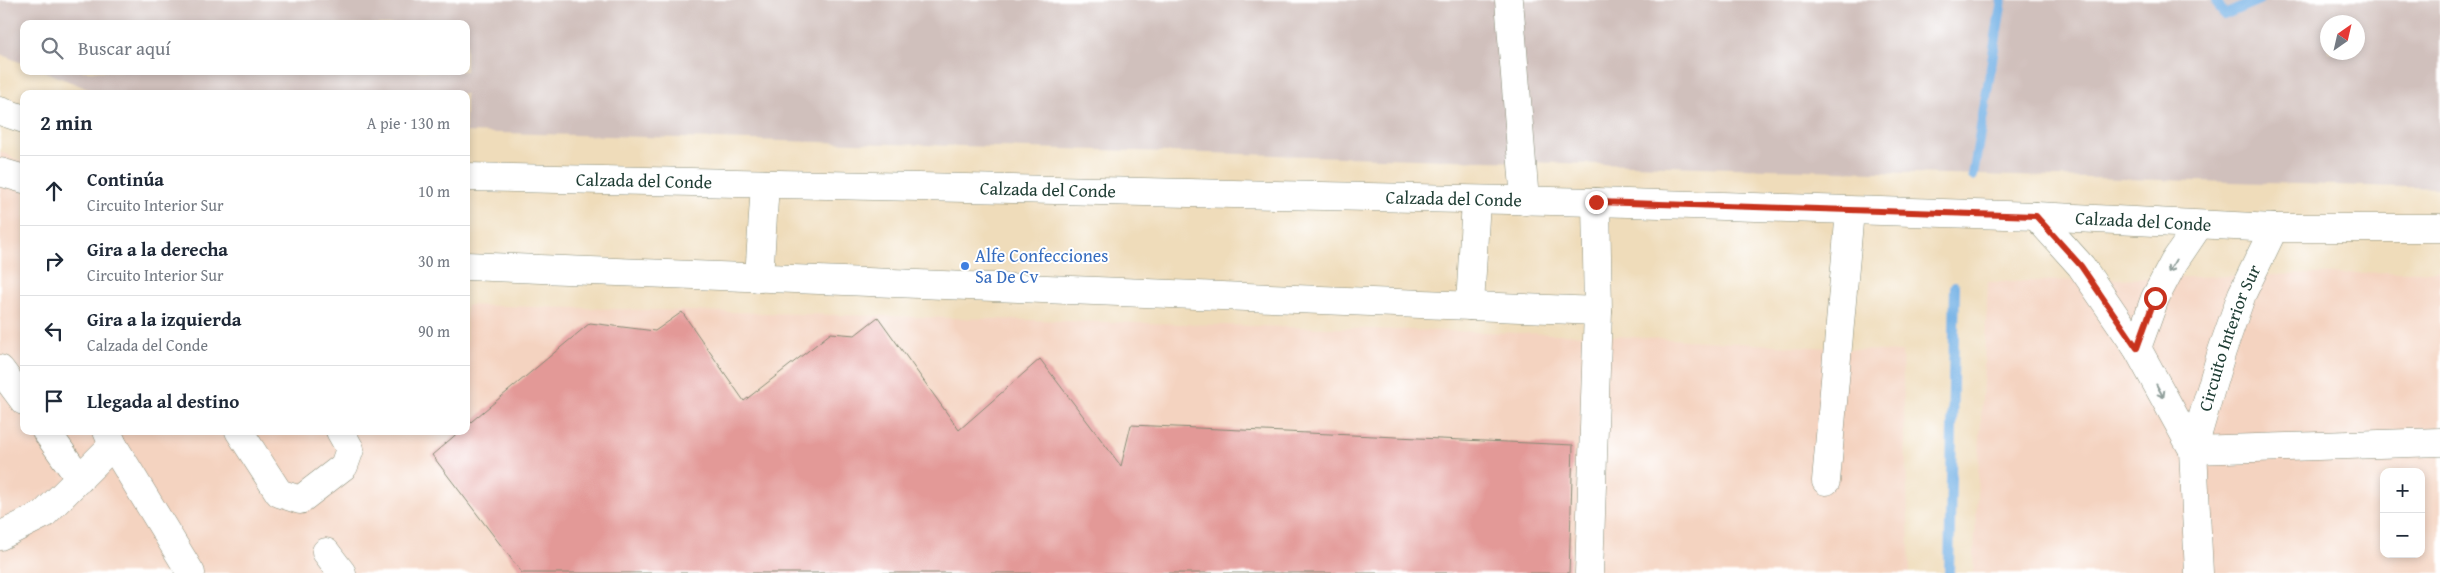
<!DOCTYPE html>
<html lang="es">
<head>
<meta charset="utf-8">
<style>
  :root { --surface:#fff; --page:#f6f6f7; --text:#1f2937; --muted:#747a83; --line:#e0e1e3 }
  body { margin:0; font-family:"Gentium Book Plus",serif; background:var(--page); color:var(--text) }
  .controls { position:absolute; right:15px; bottom:15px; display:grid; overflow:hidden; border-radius:10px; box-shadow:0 2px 8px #0003 }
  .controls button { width:45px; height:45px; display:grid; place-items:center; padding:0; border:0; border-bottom:1px solid var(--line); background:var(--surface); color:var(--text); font:25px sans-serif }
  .compass { position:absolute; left:2320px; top:15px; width:45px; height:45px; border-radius:50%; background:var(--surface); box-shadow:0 2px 8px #0003; rotate:34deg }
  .stop { position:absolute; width:15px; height:15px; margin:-11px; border:4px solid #c8321e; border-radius:50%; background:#fff }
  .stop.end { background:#c8321e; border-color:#fff; box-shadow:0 1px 5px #0008 }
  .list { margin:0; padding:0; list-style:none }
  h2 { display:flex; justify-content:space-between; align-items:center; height:65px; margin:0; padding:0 20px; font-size:21px }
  h2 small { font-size:16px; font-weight:400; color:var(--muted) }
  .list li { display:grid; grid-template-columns:32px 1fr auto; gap:15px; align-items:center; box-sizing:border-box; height:70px; padding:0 20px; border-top:1px solid var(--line) }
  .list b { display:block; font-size:19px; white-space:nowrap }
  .list p { margin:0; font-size:16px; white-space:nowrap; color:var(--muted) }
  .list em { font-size:16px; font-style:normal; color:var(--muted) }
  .icon { flex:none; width:28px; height:28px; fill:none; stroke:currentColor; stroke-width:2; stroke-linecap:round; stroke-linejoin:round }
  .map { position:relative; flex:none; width:2440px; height:573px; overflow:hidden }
  .search { position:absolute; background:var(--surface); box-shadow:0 2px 8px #0003; left:20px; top:20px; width:450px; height:55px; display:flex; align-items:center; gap:12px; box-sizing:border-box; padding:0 18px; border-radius:10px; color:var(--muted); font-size:19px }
  .panel { position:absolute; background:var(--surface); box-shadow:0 2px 8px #0003; left:20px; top:90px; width:450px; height:345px; border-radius:10px }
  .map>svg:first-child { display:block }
  .built { fill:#f4d3c0; fill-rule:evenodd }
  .industrial { fill:#d0c0bc; fill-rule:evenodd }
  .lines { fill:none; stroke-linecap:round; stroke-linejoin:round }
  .stream { stroke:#72b0e5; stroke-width:10 }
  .building { fill:#e39997 }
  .minor-casing { stroke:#878c77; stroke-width:29 }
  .minor { stroke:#fff; stroke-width:28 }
  .oneway { stroke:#8f9e9a }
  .route { stroke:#c8321e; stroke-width:6 }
  .shop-dot { fill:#3f7fe0; stroke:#fff; stroke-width:2 }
  .labels { text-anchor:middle; stroke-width:4; stroke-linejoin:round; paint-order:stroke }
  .street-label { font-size:18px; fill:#1f3d34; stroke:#fff }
  .shop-label { font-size:18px; fill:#366cbe; stroke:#fff; text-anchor:start }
</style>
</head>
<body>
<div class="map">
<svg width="2440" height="573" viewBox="0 0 2440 573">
  <rect width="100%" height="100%" fill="#fff"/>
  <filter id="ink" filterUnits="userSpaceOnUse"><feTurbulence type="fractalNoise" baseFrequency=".02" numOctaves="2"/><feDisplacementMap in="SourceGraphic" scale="10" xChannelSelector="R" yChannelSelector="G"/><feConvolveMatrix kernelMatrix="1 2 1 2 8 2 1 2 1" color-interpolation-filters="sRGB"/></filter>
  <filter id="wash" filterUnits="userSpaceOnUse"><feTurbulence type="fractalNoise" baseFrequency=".0096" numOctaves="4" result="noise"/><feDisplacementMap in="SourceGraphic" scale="20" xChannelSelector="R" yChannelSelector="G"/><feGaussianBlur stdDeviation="1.12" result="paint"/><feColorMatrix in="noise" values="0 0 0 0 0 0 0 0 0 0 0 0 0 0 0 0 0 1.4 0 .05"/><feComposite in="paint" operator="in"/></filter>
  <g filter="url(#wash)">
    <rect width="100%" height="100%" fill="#efdcba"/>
    <g class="built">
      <path d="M0 151 24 163V431H466V305L1598 335 1902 352 1910 573H0Z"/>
      <path d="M2440 271V573H1973L1988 282ZM2384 472H2421V554H2384Z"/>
    </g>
    <path class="industrial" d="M0 0H2440V188L466 132V94H101L43 71H466V24H24V64L0 54ZM2328 22H2358V52H2328Z"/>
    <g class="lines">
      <g class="stream">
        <path d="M2216 0 2224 15 2259 0"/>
        <path d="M1973 176 2002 0"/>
        <path d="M1949 573 1955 286"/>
      </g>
    </g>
    <g id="blocks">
      <path class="building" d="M682 312 744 401 831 333 855 335 878 317 959 430 1040 359 1121 466 1131 425 1573 445 1569 573H522L432 455 460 431H466V426L590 323 655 331Z"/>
    </g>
  </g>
  <g filter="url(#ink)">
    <use href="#blocks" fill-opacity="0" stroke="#878c77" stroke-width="1"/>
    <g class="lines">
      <g class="minor-casing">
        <g id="minor">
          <path d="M1509 0 1525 201"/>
          <path d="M0 111 24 119"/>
          <path d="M0 172 24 179"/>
          <path id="s1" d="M466 177 1596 202 2036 216 2274 228H2440"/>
          <path d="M2036 216 2081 266 2137 348 2193 450"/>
          <path d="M466 266 1598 311 1596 202"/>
          <path d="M759 278 765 184"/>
          <path d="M1470 306 1476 200"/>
          <path d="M2137 348 2155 298 2174 262 2199 225"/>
          <path d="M0 369 24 401"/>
          <path d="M46 431 80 479"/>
          <path d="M107 431 113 445 191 573"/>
          <path d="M239 431 279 493 300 500 344 466 350 449 340 431"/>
          <path d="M2193 450 2440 442"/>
          <path d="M1826 481 1850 211"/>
          <path d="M0 536 44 514 113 445"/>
          <path d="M326 552 342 573"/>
          <path d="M1589 573 1598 311"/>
          <path id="s2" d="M2199 573 2193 450 2222 351 2242 294 2274 228"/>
        </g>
      </g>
      <use href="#minor" class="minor"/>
    </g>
    <defs><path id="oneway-shaft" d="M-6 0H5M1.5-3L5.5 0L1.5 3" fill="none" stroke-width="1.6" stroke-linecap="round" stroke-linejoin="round" transform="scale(1.25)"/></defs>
    <g class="oneway">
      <use href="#oneway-shaft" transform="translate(2172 266) rotate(120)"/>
      <use href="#oneway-shaft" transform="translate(2160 391) rotate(61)"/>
    </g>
  </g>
  <g class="lines" filter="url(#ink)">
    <path class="route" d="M1596 202 2036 216 2081 266 2137 348 2155 298"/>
  </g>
  <circle class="shop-dot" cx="965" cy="266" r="5"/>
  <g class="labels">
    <g class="street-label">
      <text dy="6" stroke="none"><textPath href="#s1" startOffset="178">Calzada del Conde</textPath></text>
      <text dy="6" stroke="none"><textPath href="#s1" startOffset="582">Calzada del Conde</textPath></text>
      <text dy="6" stroke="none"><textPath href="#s1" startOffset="988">Calzada del Conde</textPath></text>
      <text dy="6" stroke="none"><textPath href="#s1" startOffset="1678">Calzada del Conde</textPath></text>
      <text dy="6" stroke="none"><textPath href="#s2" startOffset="241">Circuito Interior Sur</textPath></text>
    </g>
    <g class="shop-label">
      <text x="975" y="262">Alfe Confecciones<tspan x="975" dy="21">Sa De Cv</tspan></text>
    </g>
  </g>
</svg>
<div class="controls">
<button>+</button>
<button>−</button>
</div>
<svg class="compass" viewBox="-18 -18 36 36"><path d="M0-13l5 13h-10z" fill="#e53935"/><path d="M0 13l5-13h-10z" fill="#747a83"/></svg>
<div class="stop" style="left:2155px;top:298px"></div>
<div class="stop end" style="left:1596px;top:202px"></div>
<div class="search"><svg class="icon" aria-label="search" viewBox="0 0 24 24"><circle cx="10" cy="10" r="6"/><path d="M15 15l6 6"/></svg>Buscar aquí</div>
<section class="panel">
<h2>2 min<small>A pie · 130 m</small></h2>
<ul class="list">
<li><svg class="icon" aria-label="ahead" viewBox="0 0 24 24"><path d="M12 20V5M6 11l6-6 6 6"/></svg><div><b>Continúa</b><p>Circuito Interior Sur</p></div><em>10 m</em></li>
<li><svg class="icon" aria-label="right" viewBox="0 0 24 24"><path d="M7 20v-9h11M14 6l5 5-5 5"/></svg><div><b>Gira a la derecha</b><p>Circuito Interior Sur</p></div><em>30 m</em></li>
<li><svg class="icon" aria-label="left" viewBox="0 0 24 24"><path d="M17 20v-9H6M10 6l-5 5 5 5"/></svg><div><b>Gira a la izquierda</b><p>Calzada del Conde</p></div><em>90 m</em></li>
<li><svg class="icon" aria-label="arrive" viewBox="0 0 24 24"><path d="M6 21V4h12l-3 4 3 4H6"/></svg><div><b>Llegada al destino</b></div></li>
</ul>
</section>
</div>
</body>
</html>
